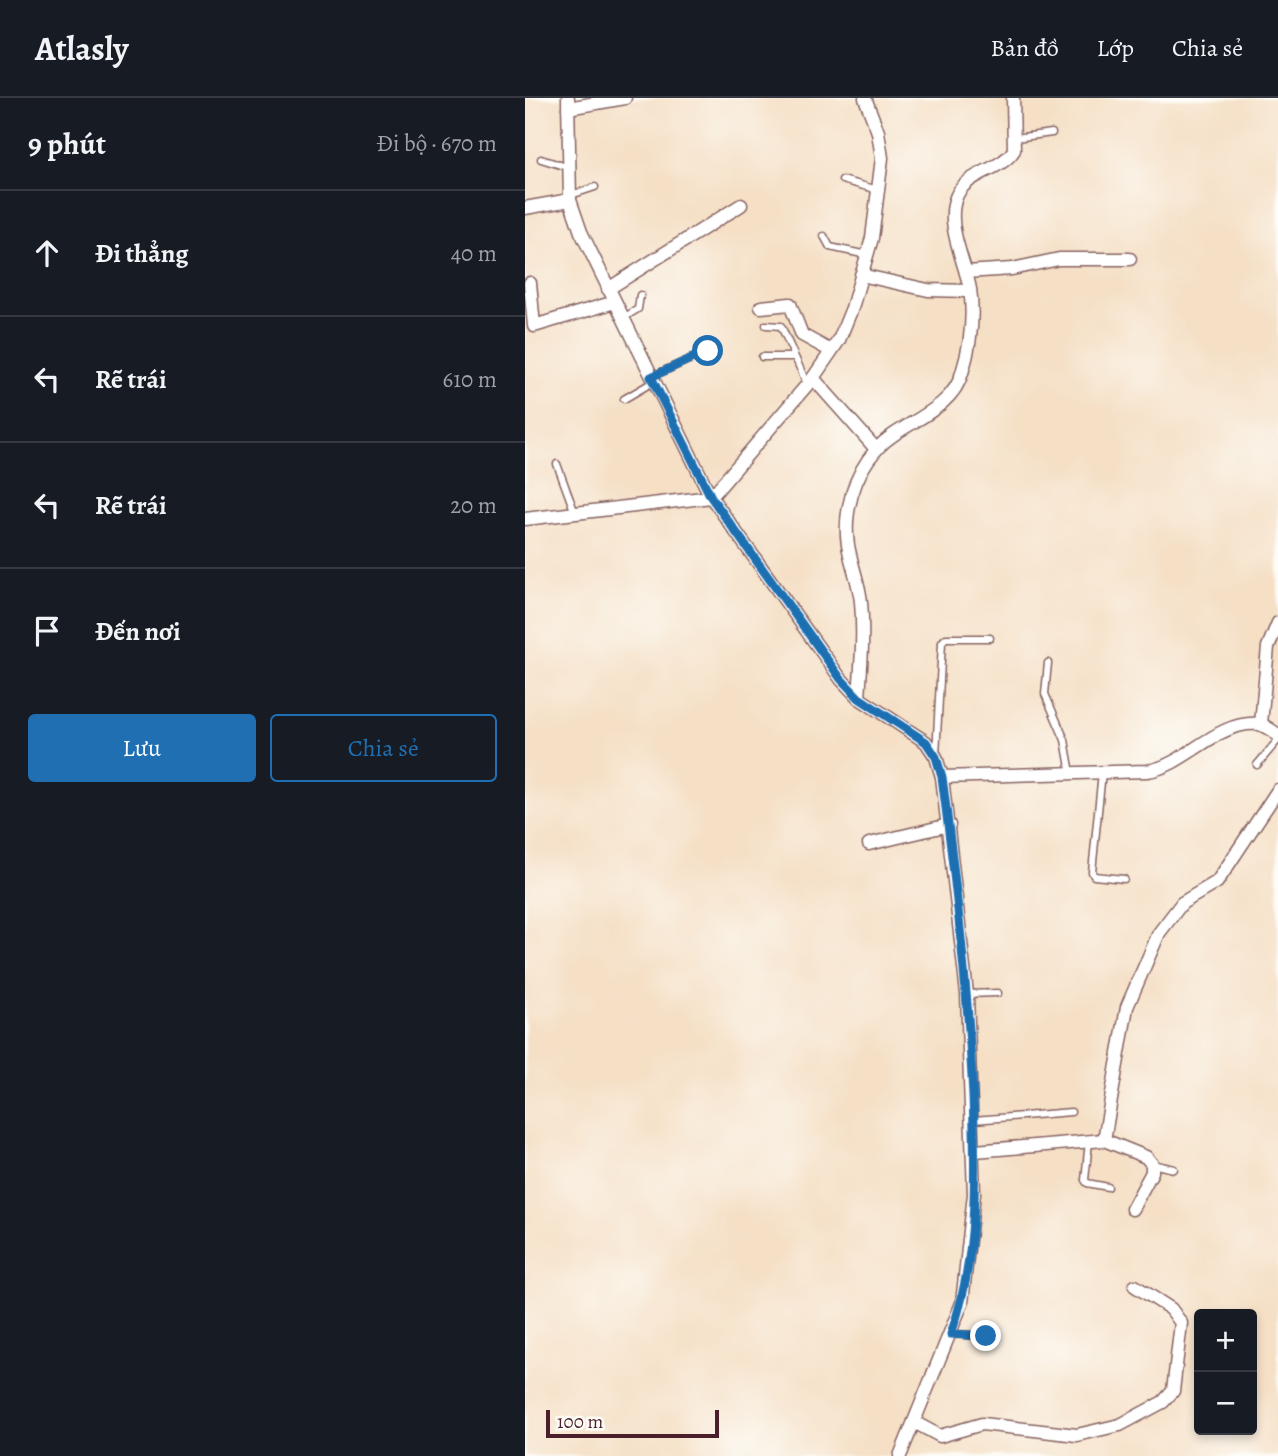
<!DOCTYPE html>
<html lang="vi">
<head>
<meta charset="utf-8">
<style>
  :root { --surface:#171b24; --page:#20242c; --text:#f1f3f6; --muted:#9ea1a6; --line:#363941; --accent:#1f6fb2 }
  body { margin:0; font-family:Alegreya,serif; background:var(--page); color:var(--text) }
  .controls { position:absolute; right:21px; bottom:21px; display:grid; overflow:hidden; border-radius:7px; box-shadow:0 4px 10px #0003 }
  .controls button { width:63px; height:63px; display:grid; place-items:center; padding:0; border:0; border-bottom:2px solid var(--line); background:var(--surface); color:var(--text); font:35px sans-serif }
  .scale { position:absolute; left:21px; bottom:18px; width:173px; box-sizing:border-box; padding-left:7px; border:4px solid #4a1f2b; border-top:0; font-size:19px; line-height:24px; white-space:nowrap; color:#4a1f2b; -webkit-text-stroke:5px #fdfcf7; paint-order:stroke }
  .stop { position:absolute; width:21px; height:21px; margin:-16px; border:5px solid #1f6fb2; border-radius:50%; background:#fff }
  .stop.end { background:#1f6fb2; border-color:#fff; box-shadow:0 2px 7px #0008 }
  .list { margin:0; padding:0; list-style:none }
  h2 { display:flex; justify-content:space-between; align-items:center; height:91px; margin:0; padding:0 28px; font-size:30px }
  h2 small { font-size:23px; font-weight:400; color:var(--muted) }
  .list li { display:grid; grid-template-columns:46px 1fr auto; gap:21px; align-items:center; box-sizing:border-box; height:126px; padding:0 28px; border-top:2px solid var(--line) }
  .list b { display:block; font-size:26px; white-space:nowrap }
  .list em { font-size:23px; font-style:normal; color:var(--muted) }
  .actions { display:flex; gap:14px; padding:21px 28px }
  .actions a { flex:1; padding:16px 0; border:2px solid var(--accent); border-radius:7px; text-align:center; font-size:24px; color:var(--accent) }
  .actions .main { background:var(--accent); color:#fff }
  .icon { flex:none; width:38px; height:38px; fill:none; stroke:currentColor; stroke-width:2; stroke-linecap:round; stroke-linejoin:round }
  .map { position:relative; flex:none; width:753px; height:1358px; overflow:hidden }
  header { display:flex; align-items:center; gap:42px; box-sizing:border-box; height:98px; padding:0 35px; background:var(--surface); border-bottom:2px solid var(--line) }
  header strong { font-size:33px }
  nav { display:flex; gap:38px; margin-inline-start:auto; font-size:24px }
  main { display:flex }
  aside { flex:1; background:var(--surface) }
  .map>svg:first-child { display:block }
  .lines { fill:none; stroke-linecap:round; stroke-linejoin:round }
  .service-casing { stroke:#866261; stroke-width:9 }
  .minor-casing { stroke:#866261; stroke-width:15 }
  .service { stroke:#fff; stroke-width:6 }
  .minor { stroke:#fff; stroke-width:12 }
  .route { stroke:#1f6fb2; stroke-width:9 }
</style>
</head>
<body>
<header>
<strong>Atlasly</strong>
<nav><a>Bản đồ</a><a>Lớp</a><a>Chia sẻ</a></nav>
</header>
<main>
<aside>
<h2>9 phút<small>Đi bộ · 670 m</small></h2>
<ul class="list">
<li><svg class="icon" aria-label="ahead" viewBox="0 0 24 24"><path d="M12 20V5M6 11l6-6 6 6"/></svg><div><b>Đi thẳng</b></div><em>40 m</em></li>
<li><svg class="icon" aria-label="left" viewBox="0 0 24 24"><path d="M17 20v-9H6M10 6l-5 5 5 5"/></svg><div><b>Rẽ trái</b></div><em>610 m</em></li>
<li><svg class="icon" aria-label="left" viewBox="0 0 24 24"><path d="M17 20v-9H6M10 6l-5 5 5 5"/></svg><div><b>Rẽ trái</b></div><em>20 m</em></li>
<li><svg class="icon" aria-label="arrive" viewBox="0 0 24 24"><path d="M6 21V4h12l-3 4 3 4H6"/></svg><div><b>Đến nơi</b></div></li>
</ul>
<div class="actions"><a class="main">Lưu</a><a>Chia sẻ</a></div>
</aside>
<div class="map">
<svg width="753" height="1358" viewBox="0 0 753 1358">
  <rect width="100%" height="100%" fill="#fdfcf7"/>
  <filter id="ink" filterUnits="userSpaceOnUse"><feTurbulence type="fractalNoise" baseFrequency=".0143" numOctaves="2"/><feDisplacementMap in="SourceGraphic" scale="14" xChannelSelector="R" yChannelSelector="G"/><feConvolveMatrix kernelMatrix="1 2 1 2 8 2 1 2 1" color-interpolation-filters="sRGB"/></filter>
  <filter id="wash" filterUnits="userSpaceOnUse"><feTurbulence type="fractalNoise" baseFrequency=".00686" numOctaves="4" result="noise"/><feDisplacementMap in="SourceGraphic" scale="28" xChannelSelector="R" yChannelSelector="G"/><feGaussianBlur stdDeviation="1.57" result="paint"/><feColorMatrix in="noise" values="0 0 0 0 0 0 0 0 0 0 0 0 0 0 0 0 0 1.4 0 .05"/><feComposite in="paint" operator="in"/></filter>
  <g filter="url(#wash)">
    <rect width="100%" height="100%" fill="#f5dfc5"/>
  </g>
  <g filter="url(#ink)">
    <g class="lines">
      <g class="service-casing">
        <g id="service">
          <path d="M490 40 527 35"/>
          <path d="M16 61 45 70"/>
          <path d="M317 82 353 92"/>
          <path d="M46 97 70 89"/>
          <path d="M299 138 305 149 342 157"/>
          <path d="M98 220 113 211 115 197"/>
          <path d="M241 227 256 228 282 286"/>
          <path d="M237 259H269"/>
          <path d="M128 278 183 253"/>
          <path d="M99 301 128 284"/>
          <path d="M32 366 50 415"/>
          <path d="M523 565 520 596 540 642 546 675"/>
          <path d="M411 657 417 544 421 540H465"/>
          <path d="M732 667 753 642"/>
          <path d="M577 674 567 774 569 778 599 781"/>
          <path d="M442 896 473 895"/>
          <path d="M449 1022 546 1014"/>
          <path d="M564 1043 560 1082 562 1085 583 1089"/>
          <path d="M627 1066 649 1071"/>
          <path d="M426 1236 461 1238"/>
        </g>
      </g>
      <g class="minor-casing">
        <g id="minor">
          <path d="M43 0 45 102 56 134 186 399 316 581 334 600 401 644 411 659 417 679 442 896 449 1096 437 1205 375 1358"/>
          <path d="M43 10 100 0"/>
          <path d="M0 110 45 102"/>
          <path d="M441 174 487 171 534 161H605"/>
          <path d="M336 177 403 192 445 193"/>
          <path d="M5 185 9 228 90 204"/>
          <path d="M83 191 216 107"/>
          <path d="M236 209 265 206 277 237 306 253"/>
          <path d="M288 280 351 351"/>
          <path d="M0 421 186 399 288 280 314 242 327 210 347 140 357 60 353 34 340 0"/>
          <path d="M334 600C336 568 339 536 336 504 334 484 326 466 323 447 318 415 329 376 351 352 375 324 426 315 437 275 445 249 449 218 445 191 440 163 419 125 432 97 444 73 476 73 489 52L488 0"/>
          <path d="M736 626 743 549 753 525"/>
          <path d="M417 679 622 673C661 668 691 622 734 626 740 627 747 633 753 637"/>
          <path d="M344 746 424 727"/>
          <path d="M579 1042 602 909 634 835 657 805 692 784 753 692"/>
          <path d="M450 1053 579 1042 621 1059 627 1066V1074L607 1111"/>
          <path d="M389 1324 415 1338 457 1326 552 1337 595 1327 638 1304 648 1293 656 1225 646 1211 610 1188"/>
        </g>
      </g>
      <use href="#service" class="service"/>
      <use href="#minor" class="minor"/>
    </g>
  </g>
  <g class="lines" filter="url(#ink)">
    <path class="route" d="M183 253 126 279 186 399 316 581 334 600 401 644 411 659 417 679C431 785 443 891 448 998 451 1077 453 1161 426 1236L461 1238"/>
  </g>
</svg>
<div class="controls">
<button>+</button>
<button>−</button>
</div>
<div class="scale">100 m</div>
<div class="stop" style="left:183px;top:253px"></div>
<div class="stop end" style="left:461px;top:1238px"></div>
</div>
</main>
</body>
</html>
